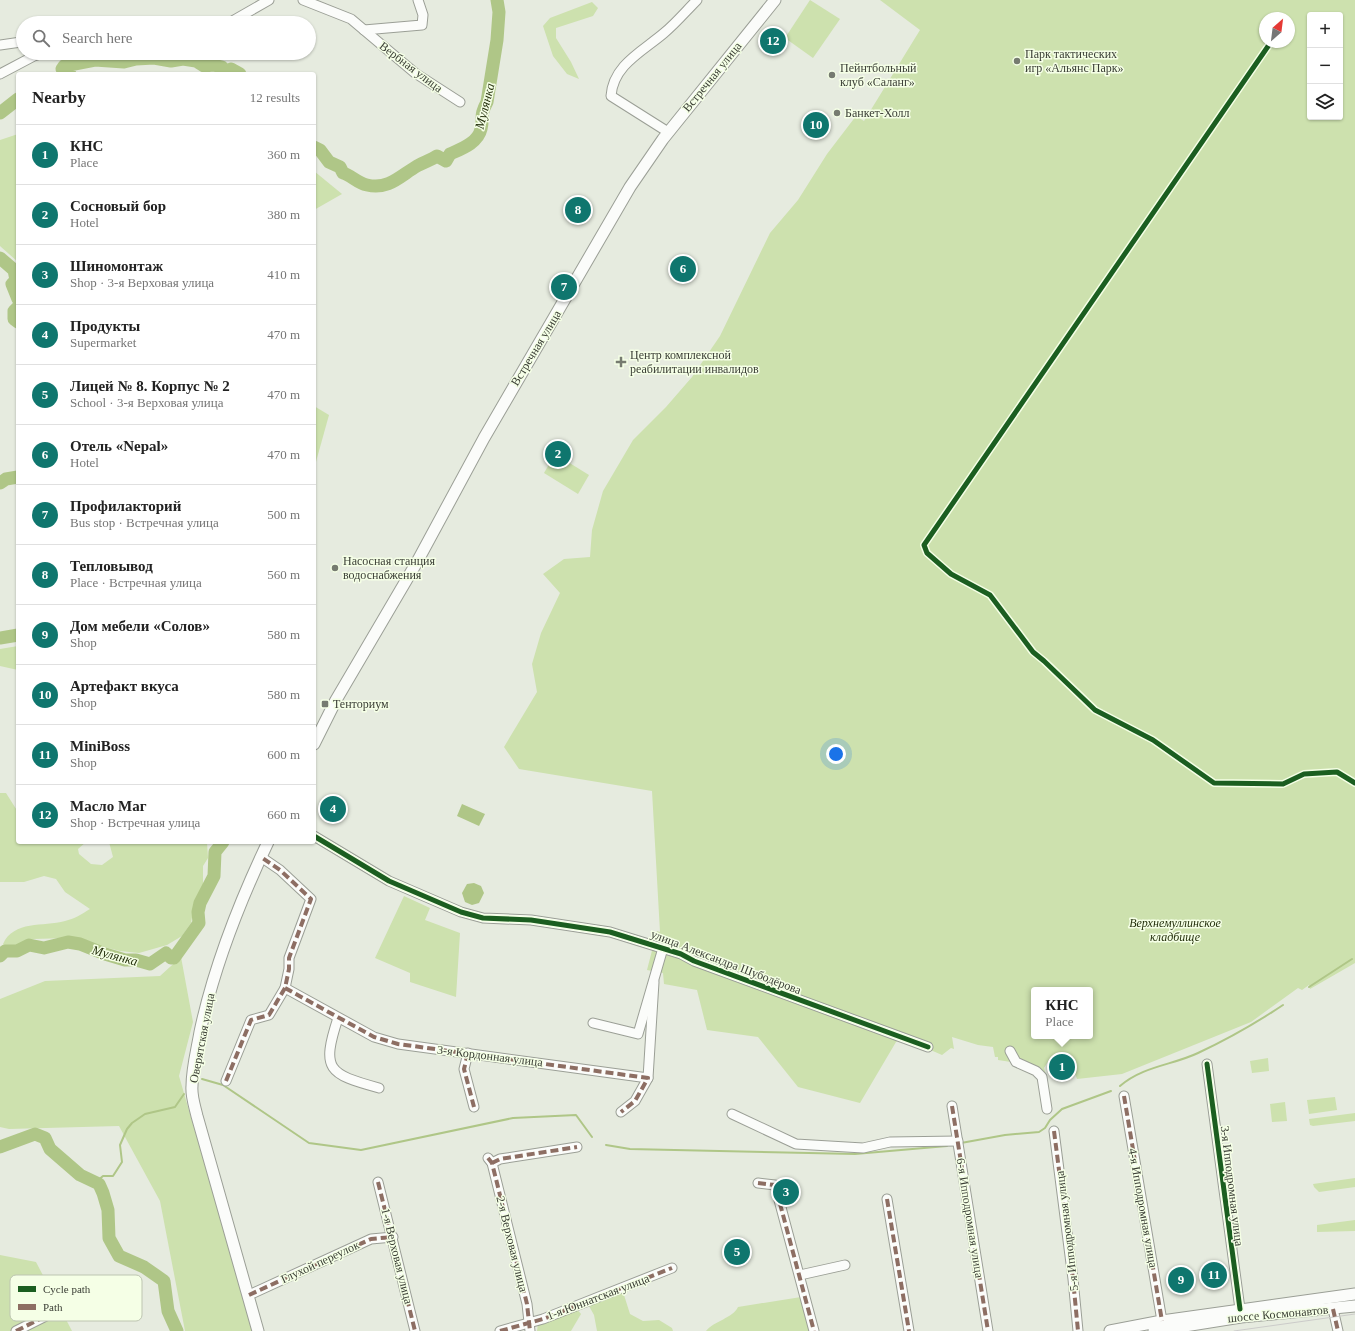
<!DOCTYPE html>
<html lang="en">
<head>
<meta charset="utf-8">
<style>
  :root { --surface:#fff; --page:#f2f2f2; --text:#222; --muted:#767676; --line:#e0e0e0; --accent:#0f766e }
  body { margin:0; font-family:Georgia,serif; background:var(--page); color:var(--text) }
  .controls { position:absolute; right:12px; top:12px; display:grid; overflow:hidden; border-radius:4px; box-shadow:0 1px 3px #0004 }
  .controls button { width:36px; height:36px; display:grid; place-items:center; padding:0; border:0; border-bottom:1px solid var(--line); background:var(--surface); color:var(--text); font:20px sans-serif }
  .compass { position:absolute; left:1259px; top:12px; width:36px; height:36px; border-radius:50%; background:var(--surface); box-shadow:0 1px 3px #0004; rotate:28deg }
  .you { position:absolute; left:836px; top:754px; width:14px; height:14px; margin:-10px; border:3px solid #fff; border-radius:50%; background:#1a73e8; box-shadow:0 0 0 6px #1a73e833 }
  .badge { display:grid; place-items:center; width:26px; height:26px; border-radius:50%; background:var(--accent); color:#fff; font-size:13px; font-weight:700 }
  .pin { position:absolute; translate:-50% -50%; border:2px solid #fff; box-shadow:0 1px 4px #0006 }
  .popup { position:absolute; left:1031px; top:987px; width:62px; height:52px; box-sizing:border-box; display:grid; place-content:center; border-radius:4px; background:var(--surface); filter:drop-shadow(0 1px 3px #0005); font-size:13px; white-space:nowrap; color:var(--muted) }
  .popup b { font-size:15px; color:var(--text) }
  .popup::after { content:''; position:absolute; left:50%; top:100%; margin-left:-8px; border:8px solid transparent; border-top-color:var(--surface) }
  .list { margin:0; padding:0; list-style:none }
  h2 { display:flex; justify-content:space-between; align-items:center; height:52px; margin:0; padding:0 16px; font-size:17px }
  h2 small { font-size:13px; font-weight:400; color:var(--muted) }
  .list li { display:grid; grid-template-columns:26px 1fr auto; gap:12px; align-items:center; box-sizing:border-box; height:60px; padding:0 16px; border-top:1px solid var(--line) }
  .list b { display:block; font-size:15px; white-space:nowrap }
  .list p { margin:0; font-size:13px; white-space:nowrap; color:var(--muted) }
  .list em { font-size:13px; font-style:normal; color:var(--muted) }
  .icon { flex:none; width:22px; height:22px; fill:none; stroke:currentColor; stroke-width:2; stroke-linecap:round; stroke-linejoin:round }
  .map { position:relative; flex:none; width:1355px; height:1331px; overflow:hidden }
  .search { position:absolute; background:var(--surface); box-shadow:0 1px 3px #0004; left:16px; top:16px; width:300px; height:44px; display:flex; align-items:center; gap:10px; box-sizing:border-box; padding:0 14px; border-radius:22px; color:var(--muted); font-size:15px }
  .panel { position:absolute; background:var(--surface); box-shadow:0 1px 3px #0004; left:16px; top:72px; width:300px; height:772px; border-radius:4px }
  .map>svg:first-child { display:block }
  .green { fill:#cde1ae; fill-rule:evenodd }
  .water { fill:#afc687 }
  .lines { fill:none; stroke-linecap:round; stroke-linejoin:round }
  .stream { stroke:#afc687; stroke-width:2 }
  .river { stroke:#afc687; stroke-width:13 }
  .minor-casing { stroke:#9b9f96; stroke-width:11 }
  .major-casing { stroke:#9b9f96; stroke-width:13 }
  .minor { stroke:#fbfcfa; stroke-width:9 }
  .major { stroke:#fbfcfa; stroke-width:11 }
  .tram { stroke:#ccccca; stroke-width:1 }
  .quiet { stroke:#8d6e63; stroke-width:4; stroke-dasharray:8 4; stroke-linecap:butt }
  .cycleway-casing { stroke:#f5ffe6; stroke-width:8 }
  .cycleway { stroke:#1b5e20; stroke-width:5 }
  .poi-dot { fill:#767b70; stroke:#f5ffe6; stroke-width:1.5 }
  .labels { text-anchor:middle; stroke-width:3; stroke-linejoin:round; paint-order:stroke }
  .poi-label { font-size:12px; fill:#3a3e35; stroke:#f5ffe6; text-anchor:start }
  .street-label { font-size:12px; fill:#3a3e35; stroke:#f5ffe6 }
  .park-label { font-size:12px; font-style:italic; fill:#25310d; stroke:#f5ffe6 }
  .water-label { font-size:13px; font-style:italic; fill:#27330f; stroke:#f5ffe6 }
  .key { fill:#f5ffe6; stroke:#bdc5b1; stroke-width:1 }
  .key-label { font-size:11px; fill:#3a3e35 }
</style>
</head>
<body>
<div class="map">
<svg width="1355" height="1331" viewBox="0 0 1355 1331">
  <rect width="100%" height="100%" fill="#e6ebdf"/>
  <g class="green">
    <path d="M810 0 840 19 813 58 785 38Z"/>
    <path d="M880 0H1355V963L1310 989 1309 985 1302 990 1298 988 1251 1022 1122 1074 1077 1079 1073 1068 1069 1069 1066 1055 1051 1057 1044 1068 1046 1075 1011 1062 998 1060V1057H995L993 1047 978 1045 952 1037 954 1049 951 1048 942 1055 903 1038 896 1042 860 1103 798 1087 758 1037 707 1030 697 990 664 984 663 973 647 970 657 931 660 932 652 791 519 769 504 747 537 692 532 664 541 633 560 593 543 574 564 559 590 557 592 530 603 491 633 440 666 407 692 377 720 336 770 233 798 200 827 154 856 116 864 121 920 30ZM1310 15H1340V117H1310ZM1265 18H1289V42H1265ZM1034 990H1090V1036H1034Z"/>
    <path d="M592 2 598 8 593 16 556 28V38L571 62 579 79 567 74 553 56 543 26 550 18Z"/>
    <path d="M18 134V262L0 246V140Z"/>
    <path d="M314 171 342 194 314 210Z"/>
    <path d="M314 406 329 415 314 469Z"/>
    <path d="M555 454 589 475 578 494 544 473Z"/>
    <path d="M18 646V670L0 666V649Z"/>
    <path d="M0 793H6L18 812V842H86L78 849 79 854 91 864 102 865 113 857 109 842H207L208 858 203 866V889L194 906 191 923 182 936 167 945 139 953 120 951 69 938 33 939 16 948H6L3 944C14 920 43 927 65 921 74 919 82 914 90 909L65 892 56 879 44 876 24 882H0Z"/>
    <path d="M404 896 430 908 425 920 460 933 456 997 410 982V973L375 958Z"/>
    <path d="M181 957 193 1022 179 1076 253 1331H185L160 1201 119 1126 9 1129 0 1127V999L45 981 160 976Z"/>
    <path d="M1268 1058 1269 1071 1252 1073 1250 1061Z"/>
    <path d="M1335 1097 1337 1110 1309 1114 1307 1100Z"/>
    <path d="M1285 1102 1287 1121 1272 1122 1270 1104Z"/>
    <path d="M1355 1113V1121L1313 1126 1310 1125 1309 1119Z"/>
    <path d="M1355 1178V1187L1319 1192 1314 1187 1313 1184Z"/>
    <path d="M1355 1220V1231L1317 1232V1225Z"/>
    <path d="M0 1255 36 1262 72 1331H0Z"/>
    <path d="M621 1293 624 1295 630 1314 643 1321 659 1320 672 1328 673 1331H597L594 1315 589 1306Z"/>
    <path d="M801 1297 811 1331H706C714 1321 733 1318 738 1307Z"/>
    <path d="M576 1308 581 1314 571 1331H537L538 1324Z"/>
  </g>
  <g class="water">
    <path d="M462 804 485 814 479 826 457 816Z"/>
    <path d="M474 883 481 886 484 893 479 903 472 905 465 902 462 893 467 884Z"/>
  </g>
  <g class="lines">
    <g class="stream">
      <path d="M1309 987 1352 959"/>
      <path d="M202 1079 223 1085 309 1143 361 1150 513 1118 576 1115 592 1137"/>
      <path d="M1120 1086C1143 1066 1173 1065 1198 1053 1228 1039 1256 1023 1283 1005"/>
      <path d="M961 1143 1005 1135 1039 1132 1045 1128 1050 1120 1062 1109 1111 1091"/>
      <path d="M606 1145 630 1149 855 1154 947 1146"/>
      <path d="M96 1182 103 1176H113L122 1162 120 1145 127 1129 132 1123 145 1114 175 1107 184 1094"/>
    </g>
    <g class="river">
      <path d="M70 74 62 69 64 66 95 60 124 62 136 59 154 58 171 61 183 59 196 61 204 66 213 65 222 67 226 72 231 69 240 74"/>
      <path d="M0 113 18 99"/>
      <path d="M314 147 320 150 329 162 340 167 343 173C351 175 357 183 367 185 389 190 400 176 417 166 424 162 431 160 437 156L446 161 450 154C461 149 478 143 481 129 484 116 479 117 487 102L497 40 499 12 497 0"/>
      <path d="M0 258 14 270 16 280 12 284 18 299"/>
      <path d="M18 307 14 311V319L18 322"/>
      <path d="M0 483 6 479 18 477"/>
      <path d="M0 638 18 635"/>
      <path d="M0 956 5 951H17L29 945 44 948 68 942 80 944 105 954 125 960H136L150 964 166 953 171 958H174L199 923 198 912 200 903 214 876 215 852 223 842"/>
      <path d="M0 1147 35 1134 45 1138 50 1149 80 1175 99 1184 103 1193 108 1210 109 1238 119 1256 144 1267 164 1281 168 1311 177 1331"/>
    </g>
    <g class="minor-casing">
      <g id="minor">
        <path d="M303 0 351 19 415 73 460 102"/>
        <path d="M229 23 269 0"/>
        <path d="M364 30 422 25 423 15 418 0"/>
        <path d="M0 45 21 42"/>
        <path d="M0 74 34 56 43 53"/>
        <path d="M668 132 611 96C613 65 643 51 664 33 676 23 686 11 697 0"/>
        <path d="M314 836 389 881 461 912 483 918 531 920 610 932 681 954 694 961 928 1047"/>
        <path d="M285 988 374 1037 398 1044 648 1078"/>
        <path d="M338 1018C321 1070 328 1074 379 1088"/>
        <path d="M593 1023 638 1034 663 948"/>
        <path d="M1010 1051 1016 1062 1036 1071 1042 1077 1047 1109"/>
        <path d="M468 1053 464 1069 474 1107"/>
        <path d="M1207 1064 1240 1309"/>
        <path d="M226 1081 251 1020 269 1015 285 988 289 969V958L311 899 280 870 261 857"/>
        <path d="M1124 1096 1162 1321"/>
        <path d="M952 1106 988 1331"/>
        <path d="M621 1112 635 1101 648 1078 654 982"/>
        <path d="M732 1114 796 1144 863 1148 890 1142 958 1141"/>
        <path d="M1054 1131 1073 1279 1078 1331"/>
        <path d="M488 1158 492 1163 527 1304 530 1331"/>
        <path d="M492 1163 500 1159 577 1147"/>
        <path d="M378 1182 415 1331"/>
        <path d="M758 1183 775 1185 814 1331"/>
        <path d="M887 1199 909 1331"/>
        <path d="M800 1275 845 1265"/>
        <path d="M249 1295 371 1239 393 1237"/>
        <path d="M1333 1309 1338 1331"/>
        <path d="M16 1331 56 1311"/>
        <path d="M500 1331 543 1319 672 1268"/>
      </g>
    </g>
    <g class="major-casing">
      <g id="major">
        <path d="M314 744 336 700 417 562 484 438 630 187 663 139 775 0"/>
        <path d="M258 1331 197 1116C195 1107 191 1096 192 1086 192 1068 197 1050 200 1032 214 966 239 903 268 842"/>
        <path d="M1110 1331 1162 1321 1355 1294"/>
        <path d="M1154 1331 1241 1317 1355 1306"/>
      </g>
    </g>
    <use href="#minor" class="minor"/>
    <use href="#major" class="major"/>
    <path class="tram" d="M1234 1331 1355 1314"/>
    <g class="quiet">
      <path d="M285 988 374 1037 398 1044 648 1078 635 1101 621 1112"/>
      <path d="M468 1053 464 1069 474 1107"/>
      <path d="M226 1081 251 1020 269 1015 285 988 289 969V958L311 899 280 870 261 857"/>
      <path d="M1124 1096 1162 1321"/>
      <path d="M952 1106 988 1331"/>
      <path d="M1054 1131 1073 1279 1078 1331"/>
      <path d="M488 1158 492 1163 527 1304 530 1331"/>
      <path d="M492 1163 500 1159 577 1147"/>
      <path d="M378 1182 415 1331"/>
      <path d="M758 1183 775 1185 814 1331"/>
      <path d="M887 1199 909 1331"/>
      <path d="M249 1295 371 1239 393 1237"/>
      <path d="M1333 1309 1338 1331"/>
      <path d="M16 1331 56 1311"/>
      <path d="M500 1331 543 1319 672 1268"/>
    </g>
    <g class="cycleway-casing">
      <g id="cycleway">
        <path d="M1271 42 924 545 927 553 951 574 990 595 1033 652 1044 661 1095 710 1153 740 1214 783 1283 784 1304 774 1337 772 1355 783"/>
        <path d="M314 836 389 881 461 912 483 918 531 920 610 932 681 954 694 961 928 1047"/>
        <path d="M1207 1064 1240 1309"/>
      </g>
    </g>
    <use href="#cycleway" class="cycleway"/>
  </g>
  <g class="poi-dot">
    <circle cx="1017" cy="61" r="4"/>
    <circle cx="832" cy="75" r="4"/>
    <circle cx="837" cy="113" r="4"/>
    <path d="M619 356h4v4h4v4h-4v4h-4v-4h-4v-4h4z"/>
    <circle cx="335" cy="568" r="4"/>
    <rect x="321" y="700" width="8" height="8" rx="2"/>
  </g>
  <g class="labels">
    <g class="poi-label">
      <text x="1025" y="58">Парк тактических<tspan x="1025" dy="14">игр «Альянс Парк»</tspan></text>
      <text x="840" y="72">Пейнтбольный<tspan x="840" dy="14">клуб «Саланг»</tspan></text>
      <text x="845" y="117">Банкет-Холл</text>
      <text x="630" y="359">Центр комплексной<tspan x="630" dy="14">реабилитации инвалидов</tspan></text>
      <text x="343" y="565">Насосная станция<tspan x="343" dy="14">водоснабжения</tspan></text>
      <text x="333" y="708">Тенториум</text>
    </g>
    <g class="street-label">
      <text transform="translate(411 67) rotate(37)" y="4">Вербная улица</text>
      <text transform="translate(712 77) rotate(-51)" y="4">Встречная улица</text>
      <text transform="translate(536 348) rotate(-59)" y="4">Встречная улица</text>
      <text transform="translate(726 962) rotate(21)" y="4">улица Александра Шубодёрова</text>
      <text transform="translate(202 1038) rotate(-79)" y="4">Оверятская улица</text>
      <text transform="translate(490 1056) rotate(7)" y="4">3-я Кордонная улица</text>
      <text transform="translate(1232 1186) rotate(83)" y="4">3-я Ипподромная улица</text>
      <text transform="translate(1143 1208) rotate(80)" y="4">4-я Ипподромная улица</text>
      <text transform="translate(970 1218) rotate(81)" y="4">6-я Ипподромная улица</text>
      <text transform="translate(1067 1231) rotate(-97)" y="4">5-я Ипподромная улица</text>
      <text transform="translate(512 1244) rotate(76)" y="4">2-я Верховая улица</text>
      <text transform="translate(397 1256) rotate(76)" y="4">1-я Верховая улица</text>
      <text transform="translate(320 1262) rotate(-25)" y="4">Глухой переулок</text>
      <text transform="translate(598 1297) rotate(-21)" y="4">1-я Юннатская улица</text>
      <text transform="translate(1278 1314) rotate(-5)" y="4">шоссе Космонавтов</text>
    </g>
    <g class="park-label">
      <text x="1175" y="927">Верхнемуллинское<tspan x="1175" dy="14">кладбище</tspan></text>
    </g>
    <g class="water-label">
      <text transform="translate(484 106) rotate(-76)" y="5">Мулянка</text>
      <text transform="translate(115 955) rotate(15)" y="5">Мулянка</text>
    </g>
  </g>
  <rect x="10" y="1275" width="132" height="46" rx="6" class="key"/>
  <rect x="18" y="1286" width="18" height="6" fill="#1b5e20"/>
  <rect x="18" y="1304" width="18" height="6" fill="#8d6e63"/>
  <g class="key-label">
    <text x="43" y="1293">Cycle path</text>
    <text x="43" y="1311">Path</text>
  </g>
</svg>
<div class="controls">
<button>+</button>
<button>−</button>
<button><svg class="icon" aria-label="layers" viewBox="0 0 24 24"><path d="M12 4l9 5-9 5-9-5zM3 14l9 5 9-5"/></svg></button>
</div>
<svg class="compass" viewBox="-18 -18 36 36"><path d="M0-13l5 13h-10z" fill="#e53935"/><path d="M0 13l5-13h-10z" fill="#767676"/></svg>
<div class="you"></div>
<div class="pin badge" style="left:1062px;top:1067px">1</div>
<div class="popup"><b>КНС</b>Place</div>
<div class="pin badge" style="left:558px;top:454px">2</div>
<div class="pin badge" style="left:786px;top:1192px">3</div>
<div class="pin badge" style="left:333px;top:809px">4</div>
<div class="pin badge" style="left:737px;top:1252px">5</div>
<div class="pin badge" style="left:683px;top:269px">6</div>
<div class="pin badge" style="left:564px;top:287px">7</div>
<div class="pin badge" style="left:578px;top:210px">8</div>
<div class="pin badge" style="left:1181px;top:1280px">9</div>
<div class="pin badge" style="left:816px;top:125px">10</div>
<div class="pin badge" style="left:1214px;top:1275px">11</div>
<div class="pin badge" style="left:773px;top:41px">12</div>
<div class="search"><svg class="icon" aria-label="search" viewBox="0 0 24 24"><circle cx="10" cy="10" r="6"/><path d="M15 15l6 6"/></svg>Search here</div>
<section class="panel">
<h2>Nearby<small>12 results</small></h2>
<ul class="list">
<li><span class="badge">1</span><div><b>КНС</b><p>Place</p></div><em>360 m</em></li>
<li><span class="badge">2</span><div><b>Сосновый бор</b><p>Hotel</p></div><em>380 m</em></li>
<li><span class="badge">3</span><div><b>Шиномонтаж</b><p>Shop · 3-я Верховая улица</p></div><em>410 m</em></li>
<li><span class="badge">4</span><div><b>Пpoдукты</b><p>Supermarket</p></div><em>470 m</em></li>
<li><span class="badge">5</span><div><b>Лицей № 8. Корпус № 2</b><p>School · 3-я Верховая улица</p></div><em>470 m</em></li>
<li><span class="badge">6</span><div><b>Отель «Nepal»</b><p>Hotel</p></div><em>470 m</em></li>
<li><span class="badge">7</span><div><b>Профилакторий</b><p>Bus stop · Встречная улица</p></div><em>500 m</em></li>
<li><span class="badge">8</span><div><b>Тепловывод</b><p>Place · Встречная улица</p></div><em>560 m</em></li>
<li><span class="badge">9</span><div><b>Дом мебели «Солов»</b><p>Shop</p></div><em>580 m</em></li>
<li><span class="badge">10</span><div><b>Артефакт вкуса</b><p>Shop</p></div><em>580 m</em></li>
<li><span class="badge">11</span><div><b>MiniBoss</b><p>Shop</p></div><em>600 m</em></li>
<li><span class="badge">12</span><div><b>Масло Маг</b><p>Shop · Встречная улица</p></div><em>660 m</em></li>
</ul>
</section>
</div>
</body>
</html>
